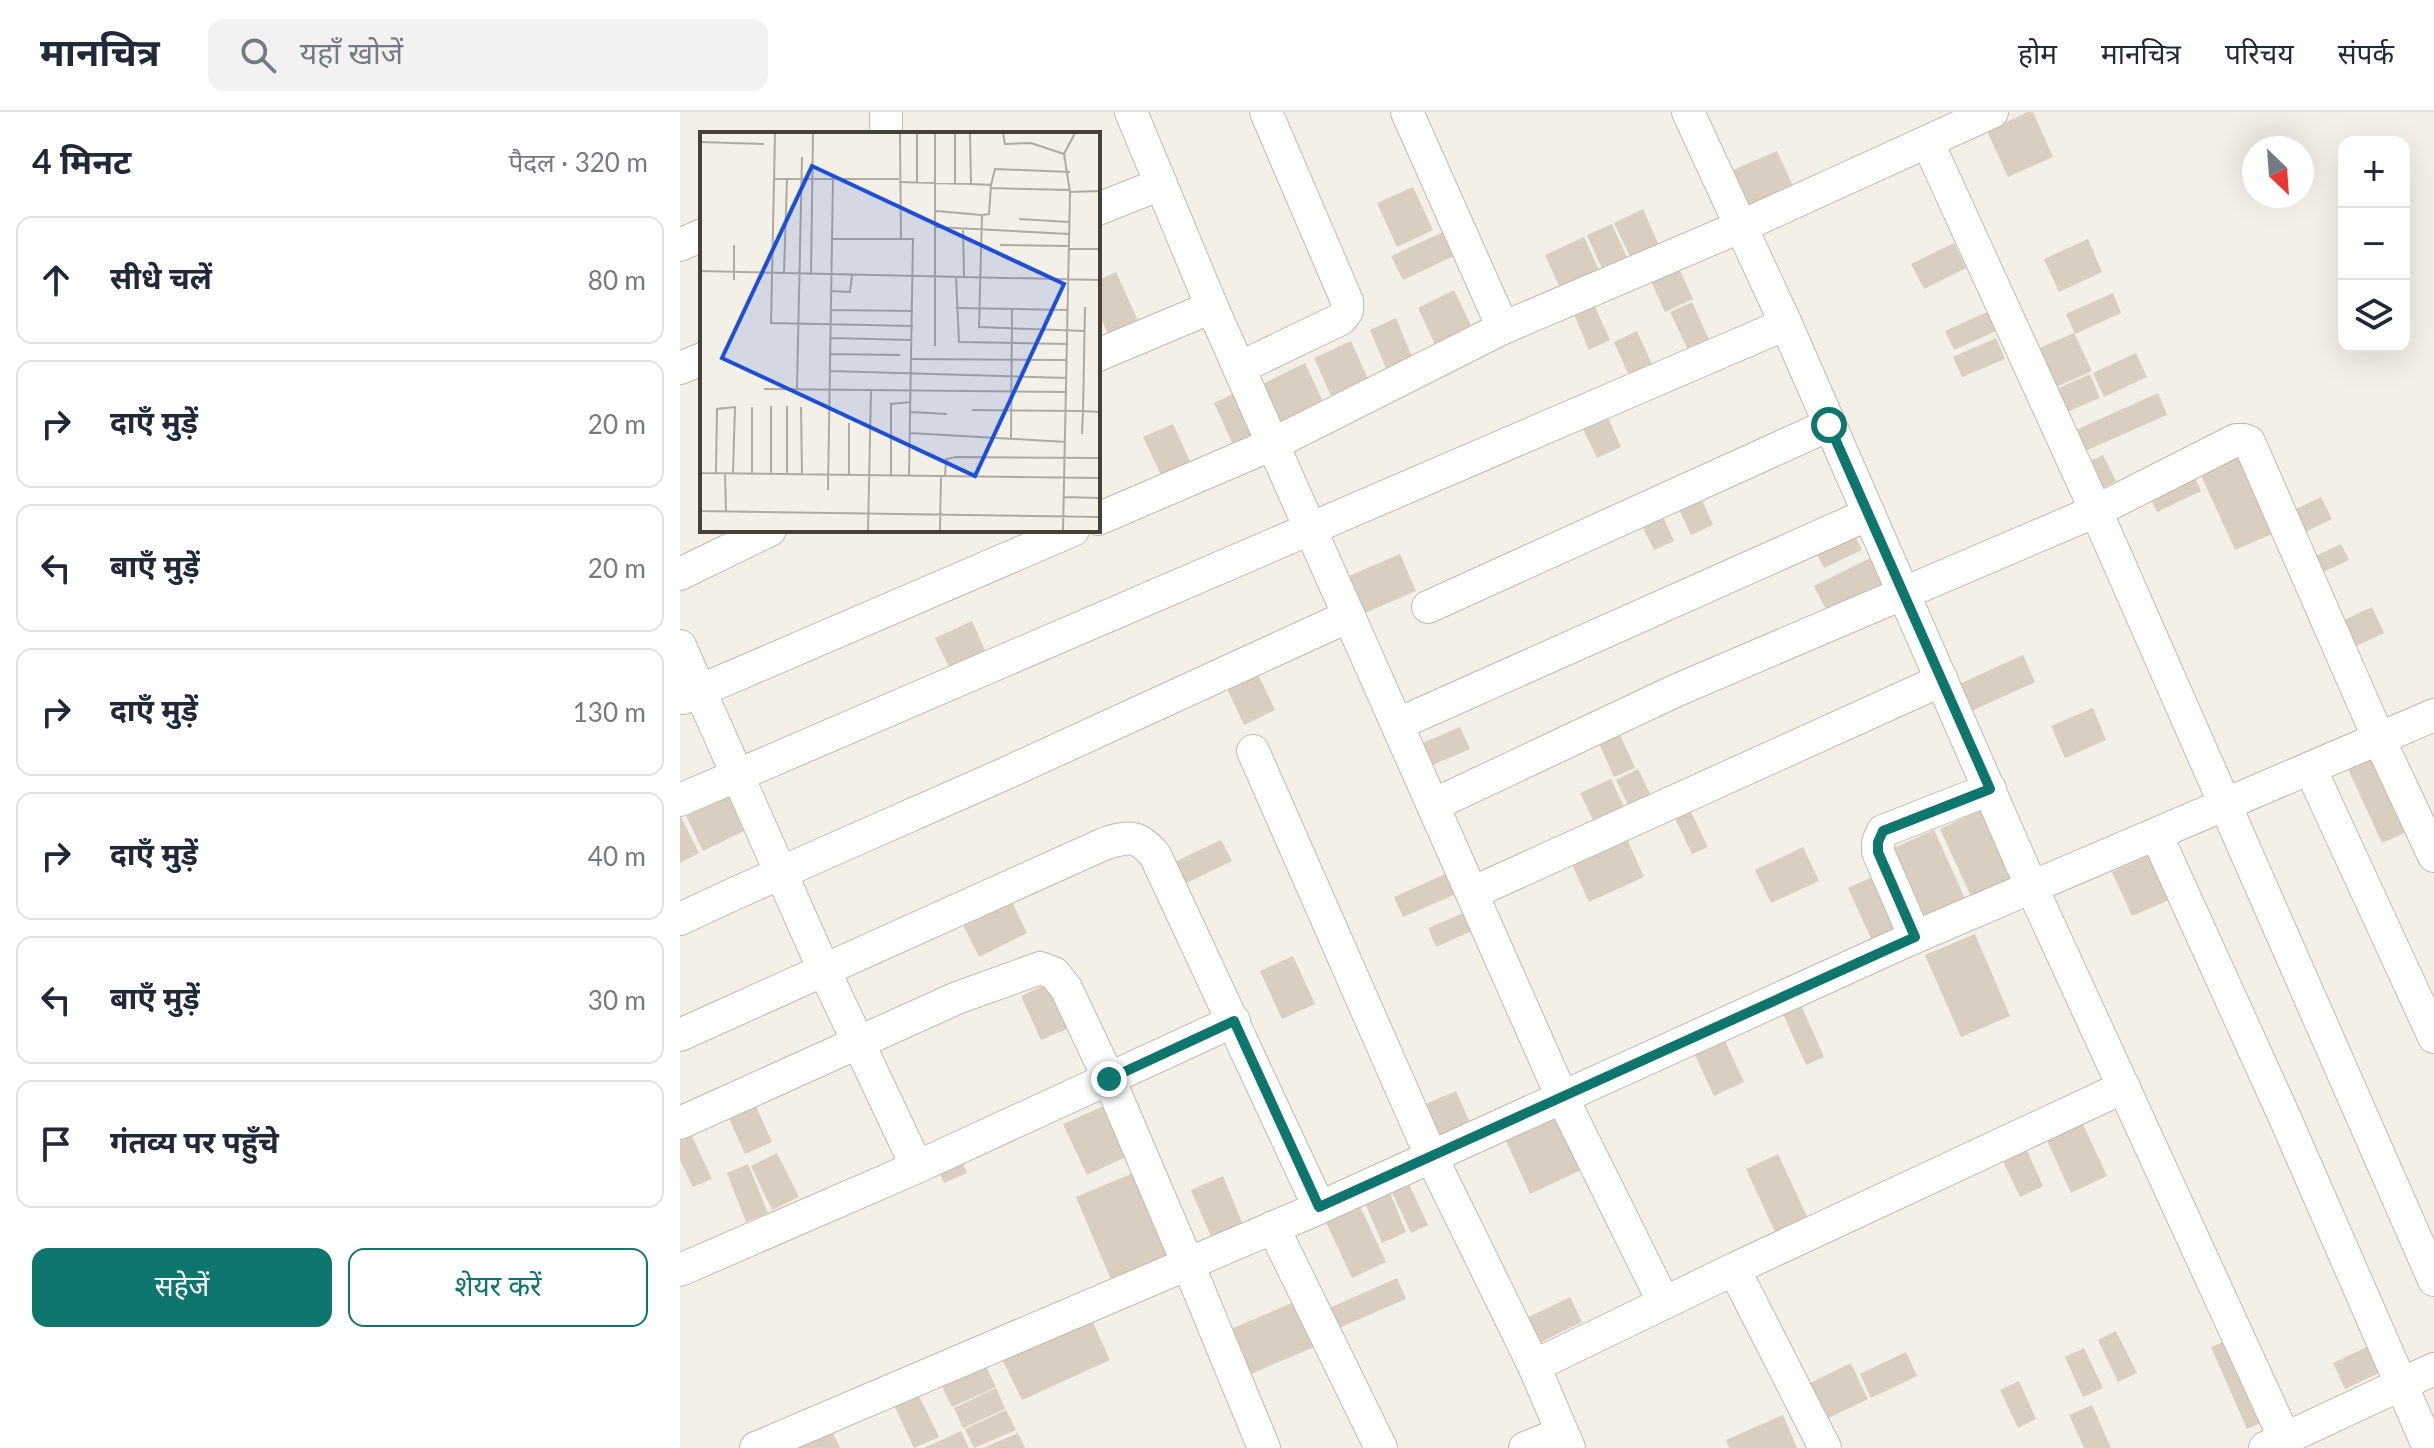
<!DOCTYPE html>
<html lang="hi">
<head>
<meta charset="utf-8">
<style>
  :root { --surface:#fff; --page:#f2f2f3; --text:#1f2937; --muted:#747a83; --line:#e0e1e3; --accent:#0f766e }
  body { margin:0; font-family:Lato,"Noto Sans Devanagari",sans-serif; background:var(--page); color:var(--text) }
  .controls { position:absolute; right:24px; top:24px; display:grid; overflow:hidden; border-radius:16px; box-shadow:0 8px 32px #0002 }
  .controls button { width:72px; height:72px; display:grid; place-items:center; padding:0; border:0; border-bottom:2px solid var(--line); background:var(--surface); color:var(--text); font:40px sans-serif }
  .compass { position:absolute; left:1562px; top:24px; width:72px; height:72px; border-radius:50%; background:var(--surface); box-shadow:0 8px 32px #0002; rotate:155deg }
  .stop { position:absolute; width:24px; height:24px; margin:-18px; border:6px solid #0f766e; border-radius:50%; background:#fff }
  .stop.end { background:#0f766e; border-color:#fff; box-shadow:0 2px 8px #0008 }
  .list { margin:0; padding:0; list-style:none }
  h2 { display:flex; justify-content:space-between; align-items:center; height:104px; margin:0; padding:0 32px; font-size:34px }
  h2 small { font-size:26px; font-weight:400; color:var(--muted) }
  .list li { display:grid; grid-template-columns:52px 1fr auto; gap:24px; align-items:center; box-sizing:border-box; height:128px; margin:0 16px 16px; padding:0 16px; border:2px solid var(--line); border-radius:16px }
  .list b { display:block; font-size:30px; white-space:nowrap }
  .list em { font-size:26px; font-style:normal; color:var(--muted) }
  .actions { display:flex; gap:16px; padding:24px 32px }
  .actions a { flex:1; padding:18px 0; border:2px solid var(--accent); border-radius:16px; text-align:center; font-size:28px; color:var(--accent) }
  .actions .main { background:var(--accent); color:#fff }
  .icon { flex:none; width:44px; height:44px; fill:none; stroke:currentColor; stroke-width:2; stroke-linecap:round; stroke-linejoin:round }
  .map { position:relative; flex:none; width:1754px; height:1336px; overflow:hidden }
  header { display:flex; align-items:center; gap:48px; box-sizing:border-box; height:112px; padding:0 40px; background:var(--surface); border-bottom:2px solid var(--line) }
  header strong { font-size:38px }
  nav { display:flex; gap:44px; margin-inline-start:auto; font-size:28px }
  .search { width:560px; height:72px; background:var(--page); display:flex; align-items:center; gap:20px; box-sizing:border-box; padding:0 28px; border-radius:16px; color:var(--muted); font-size:30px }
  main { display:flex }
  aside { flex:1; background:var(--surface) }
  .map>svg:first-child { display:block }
  .building { fill:#d9cebf }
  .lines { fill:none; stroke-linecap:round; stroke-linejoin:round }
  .street-casing { stroke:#c3baac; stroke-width:34 }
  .street { stroke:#fff; stroke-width:32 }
  .route { stroke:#0f766e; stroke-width:10 }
  .inset-road { fill:none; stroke:#afaaa0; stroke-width:2 }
  .view { fill:#1d4ed8; fill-opacity:0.15; stroke:#1d4ed8; stroke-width:4 }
  .inset-edge { fill:none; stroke:#474036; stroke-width:4 }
</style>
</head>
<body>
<header>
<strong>मानचित्र</strong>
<div class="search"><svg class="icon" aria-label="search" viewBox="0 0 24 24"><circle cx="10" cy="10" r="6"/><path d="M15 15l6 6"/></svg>यहाँ खोजें</div>
<nav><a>होम</a><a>मानचित्र</a><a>परिचय</a><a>संपर्क</a></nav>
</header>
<main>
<aside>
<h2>4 मिनट<small>पैदल · 320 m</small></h2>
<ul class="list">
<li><svg class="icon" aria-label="ahead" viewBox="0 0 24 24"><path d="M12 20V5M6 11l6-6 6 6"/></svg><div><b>सीधे चलें</b></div><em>80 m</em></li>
<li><svg class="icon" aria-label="right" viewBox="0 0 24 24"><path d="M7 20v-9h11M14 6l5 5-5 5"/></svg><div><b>दाएँ मुड़ें</b></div><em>20 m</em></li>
<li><svg class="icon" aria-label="left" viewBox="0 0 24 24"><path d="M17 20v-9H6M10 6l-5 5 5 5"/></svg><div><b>बाएँ मुड़ें</b></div><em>20 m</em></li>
<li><svg class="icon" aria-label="right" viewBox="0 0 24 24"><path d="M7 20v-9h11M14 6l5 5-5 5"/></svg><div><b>दाएँ मुड़ें</b></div><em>130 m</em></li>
<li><svg class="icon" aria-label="right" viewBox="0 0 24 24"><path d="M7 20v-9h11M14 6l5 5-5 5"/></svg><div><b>दाएँ मुड़ें</b></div><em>40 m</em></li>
<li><svg class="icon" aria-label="left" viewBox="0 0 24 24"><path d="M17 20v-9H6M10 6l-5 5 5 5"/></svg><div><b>बाएँ मुड़ें</b></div><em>30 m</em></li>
<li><svg class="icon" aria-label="arrive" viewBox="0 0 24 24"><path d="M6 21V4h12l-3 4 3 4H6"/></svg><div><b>गंतव्य पर पहुँचे</b></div></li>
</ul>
<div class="actions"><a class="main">सहेजें</a><a>शेयर करें</a></div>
</aside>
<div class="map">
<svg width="1754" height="1336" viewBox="0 0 1754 1336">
  <rect width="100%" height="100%" fill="#f4f0e7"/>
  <g class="building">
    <path d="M1348 0H1353L1373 45 1328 65 1307 19Z"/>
    <path d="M1097 39 1119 87 1066 111 1044 62Z"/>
    <path d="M733 75 753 118 717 135 697 91Z"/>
    <path d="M963 97 984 145 956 157 934 111Z"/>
    <path d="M932 112 953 159 928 170 907 123Z"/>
    <path d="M763 120 774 144 723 168 711 144Z"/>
    <path d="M904 125 924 169 885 187 865 143Z"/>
    <path d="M1408 127 1422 160 1379 180 1364 147Z"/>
    <path d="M1274 131 1286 156 1244 177 1231 152Z"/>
    <path d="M997 152 1013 187 985 200 969 165Z"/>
    <path d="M436 160 461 215 431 228 418 200V168Z"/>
    <path d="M774 178 797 226 760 243 738 196Z"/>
    <path d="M1433 181 1441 201 1395 222 1386 202Z"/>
    <path d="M911 186 930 228 909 238 891 195Z"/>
    <path d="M1012 190 1031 232 1010 242 990 200Z"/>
    <path d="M1307 200 1316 219 1274 238 1265 219Z"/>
    <path d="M716 206 737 257 711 268 690 218Z"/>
    <path d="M957 219 974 257 951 268 934 230Z"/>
    <path d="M1394 221 1412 259 1374 276 1357 237Z"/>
    <path d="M1316 226 1325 247 1282 265 1273 245Z"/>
    <path d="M671 229 693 278 656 295 634 246Z"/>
    <path d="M1456 241 1467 265 1424 285 1413 261Z"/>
    <path d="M625 251 646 296 599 319 578 274Z"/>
    <path d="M1410 262 1420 286 1380 303 1370 280Z"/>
    <path d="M555 281 578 329 556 339 534 291Z"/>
    <path d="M1478 281 1487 303 1398 342 1389 321Z"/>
    <path d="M924 297 941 335 917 346 899 309Z"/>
    <path d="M493 312 512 354 483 367 463 325Z"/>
    <path d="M1566 340 1601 418 1555 438 1520 361Z"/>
    <path d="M1423 343 1436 369 1411 382 1398 355Z"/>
    <path d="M1512 360 1521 379 1477 400 1468 382Z"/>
    <path d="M1017 376 1033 413 1011 423 994 386Z"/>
    <path d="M1641 385 1652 407 1621 422 1610 400Z"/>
    <path d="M978 394 994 429 974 438 957 404Z"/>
    <path d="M1170 414 1182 438 1144 456 1132 433Z"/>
    <path d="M1661 432 1669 448 1635 464 1627 448Z"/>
    <path d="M720 442 736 479 678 504 662 467Z"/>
    <path d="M1190 446 1208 484 1153 511 1134 474Z"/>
    <path d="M1692 495 1704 521 1672 536 1660 510Z"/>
    <path d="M292 509 307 543 271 559 255 526Z"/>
    <path d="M1343 543 1355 570 1283 603 1271 576Z"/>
    <path d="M575 556 595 598 564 613 544 570Z"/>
    <path d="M1413 596 1426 628 1385 646 1371 614Z"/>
    <path d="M780 615 790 637 750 654 740 632Z"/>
    <path d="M938 618 955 656 934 665 917 627Z"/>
    <path d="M1698 644 1731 718 1702 731 1668 657Z"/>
    <path d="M958 657 975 692 953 703 936 668Z"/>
    <path d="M931 667 944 695 914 710 900 681Z"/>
    <path d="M56 681 72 715 23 739 6 704Z"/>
    <path d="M1311 693 1345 767 1294 791 1260 717Z"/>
    <path d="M1008 694 1028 735 1012 742 993 702Z"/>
    <path d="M0 703 19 741 0 751Z"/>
    <path d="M1254 718 1287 791 1238 813 1205 740Z"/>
    <path d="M945 723 964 765 909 790 890 748Z"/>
    <path d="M541 728 552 749 496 776 486 754Z"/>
    <path d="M1123 735 1139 769 1091 791 1075 758Z"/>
    <path d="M1477 740 1496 785 1452 804 1432 760Z"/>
    <path d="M772 759 781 780 723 805 714 785Z"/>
    <path d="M1201 761 1228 819 1195 835 1168 776Z"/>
    <path d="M331 788 347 821 299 845 282 811Z"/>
    <path d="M793 797 801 815 756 835 748 816Z"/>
    <path d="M1295 822 1330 904 1281 925 1245 843Z"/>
    <path d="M613 844 635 892 602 907 580 859Z"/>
    <path d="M367 872 387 917 361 928 341 884Z"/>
    <path d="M1121 893 1144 945 1126 953 1103 902Z"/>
    <path d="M1044 927 1064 970 1034 984 1014 941Z"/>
    <path d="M776 979 790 1011 757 1025 743 993Z"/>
    <path d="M75 992 92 1030 65 1042 48 1004Z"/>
    <path d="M426 993 448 1044 407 1063 383 1012Z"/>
    <path d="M875 1001 901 1058 850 1082 824 1024Z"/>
    <path d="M1400 1006 1427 1064 1391 1081 1364 1022Z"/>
    <path d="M12 1024 32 1067 13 1075 0 1048V1029Z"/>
    <path d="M1344 1032 1363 1074 1340 1085 1320 1043Z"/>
    <path d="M278 1040 287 1061 264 1071 255 1050Z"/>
    <path d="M97 1041 119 1085 92 1098 71 1054Z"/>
    <path d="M1098 1042 1129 1109 1097 1124 1066 1057Z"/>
    <path d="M68 1052 88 1101 66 1110 47 1061Z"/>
    <path d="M458 1059 494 1144 432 1170 396 1085Z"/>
    <path d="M543 1064 563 1113 532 1127 511 1078Z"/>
    <path d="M726 1066 748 1113 731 1121 709 1074Z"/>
    <path d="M708 1076 726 1120 702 1131 683 1086Z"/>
    <path d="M677 1088 706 1150 672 1166 643 1104Z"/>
    <path d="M717 1166 726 1187 654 1218 645 1198Z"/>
    <path d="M890 1185 902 1210 853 1234 841 1209Z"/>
    <path d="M621 1187 641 1232 559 1267 539 1222Z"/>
    <path d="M410 1204 430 1248 342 1288 321 1245Z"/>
    <path d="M1436 1219 1457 1261 1438 1270 1418 1228Z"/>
    <path d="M1555 1225 1592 1306 1567 1317 1531 1235Z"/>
    <path d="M1691 1233 1703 1259 1665 1277 1653 1251Z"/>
    <path d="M1404 1236 1423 1276 1403 1285 1385 1245Z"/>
    <path d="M1226 1240 1237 1264 1191 1286 1180 1262Z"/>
    <path d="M1171 1251 1188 1287 1136 1312 1118 1277Z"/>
    <path d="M305 1252 316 1275 272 1295 261 1272Z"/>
    <path d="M1339 1269 1356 1307 1338 1316 1320 1278Z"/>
    <path d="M316 1276 325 1297 283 1316 274 1296Z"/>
    <path d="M238 1282 259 1325 234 1336 214 1293Z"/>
    <path d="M1412 1293 1431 1336H1404L1389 1303Z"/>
    <path d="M326 1298 336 1318 294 1336 285 1317Z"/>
    <path d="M1103 1303 1117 1336H1049L1046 1328Z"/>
    <path d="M149 1313 160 1336H99Z"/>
    <path d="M281 1319 289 1336H244Z"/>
    <path d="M338 1321 345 1336H303Z"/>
  </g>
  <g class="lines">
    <g class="street-casing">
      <g id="street">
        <path d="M206 0V22"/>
        <path d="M451 0 532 195 882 985 984 1191 1054 1157 1145 1336"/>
        <path d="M727 0 823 216"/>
        <path d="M1008 0 1106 212 1352 776 1605 1327"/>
        <path d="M1248 31 1416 399 1754 1168"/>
        <path d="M418 97 481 72"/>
        <path d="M0 133 22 123"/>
        <path d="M418 243 532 195"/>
        <path d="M0 256 22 247"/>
        <path d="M559 256 661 207 667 199V189L586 0"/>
        <path d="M418 407 593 332 823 216 1062 114 1312 0"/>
        <path d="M0 462 90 418"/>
        <path d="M748 495 1149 313"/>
        <path d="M0 534 144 858 237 1055"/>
        <path d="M3 586 393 418"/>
        <path d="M718 612 1189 402"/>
        <path d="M573 639 751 1044 854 1254 889 1336"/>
        <path d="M1630 656 1754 925"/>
        <path d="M0 688 1106 212"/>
        <path d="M753 693 995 579 1416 399 1556 328H1564L1569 330 1699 627 1754 744"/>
        <path d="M1476 722 1605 1006 1749 1336"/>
        <path d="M792 781 1262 568"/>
        <path d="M0 807C106 757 214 711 322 663 438 611 553 556 669 504"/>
        <path d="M1235 825 1198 740V730L1203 719 1310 677"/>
        <path d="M0 923 426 731C451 724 457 723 475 743L639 1095"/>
        <path d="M0 1011 277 886 360 856 374 861 386 876 429 967 508 1152 584 1336"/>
        <path d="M593 1115 701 1336"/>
        <path d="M1054 1157 1444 975"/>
        <path d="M0 1158 237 1055 554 909"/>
        <path d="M854 1254 984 1191"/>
        <path d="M76 1336 632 1099 1235 825 1754 603"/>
        <path d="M845 1336 882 1321"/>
        <path d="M1585 1336 1754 1257"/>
      </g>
    </g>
    <use href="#street" class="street"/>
  </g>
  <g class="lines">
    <path class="route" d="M429 967 554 909 639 1095 1235 825 1198 740V730L1203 719 1310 677 1149 313"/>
  </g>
  <g transform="translate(20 20)">
    <rect width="400" height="400" fill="#f4f0e7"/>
    <path class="inset-road" d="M75 1 71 191 213 194M200 1 201 107H213L209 343M255 1V51M270 1 271 52 291 53 289 82 282 83 279 195 385 199M303 1 305 12 331 11 364 22M0 10 64 12M74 47H199M199 50 271 52M217 50V1M291 53 295 37 370 40M291 56 370 58M370 60 400 59M236 79 282 83M319 87 369 90M236 95 369 102M263 96 264 144M132 107H201M34 113V148M300 113 369 114M369 117H400M0 139 400 148M84 140 87 47M111 141 113 1M256 144 259 210 368 212M132 159 150 160 152 143M385 175 383 279 400 280M256 176 368 178M131 178 213 179M131 206 212 208M235 214V1M130 222 200 223M212 227 367 228M130 239 367 246M97 256 102 25M64 257 367 260M71 274V341M101 275 102 342M272 278 383 279 382 302M211 280 247 282M210 301 366 310M311 308 312 176M0 341 400 346M16 341 17 277 35 275 33 341M25 341 26 379M52 341V275M87 341V274M149 342V291M191 343V272L211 270M245 344 246 327 256 325 400 326M128 358 133 45M364 365 400 366M0 379 400 385M1 379V285M168 399 171 258M240 399 241 344M363 399 370 60 364 22 375 1"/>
    <path class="view" d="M112 34 364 152 275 344 22 226Z"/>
    <rect width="400" height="400" class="inset-edge"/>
  </g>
</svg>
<div class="controls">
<button>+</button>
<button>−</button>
<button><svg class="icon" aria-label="layers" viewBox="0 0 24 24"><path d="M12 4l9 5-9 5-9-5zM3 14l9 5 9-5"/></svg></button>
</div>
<svg class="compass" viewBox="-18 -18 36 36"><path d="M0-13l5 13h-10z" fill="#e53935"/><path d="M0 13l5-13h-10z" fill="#747a83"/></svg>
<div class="stop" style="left:1149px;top:313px"></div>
<div class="stop end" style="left:429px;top:967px"></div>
</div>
</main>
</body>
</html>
